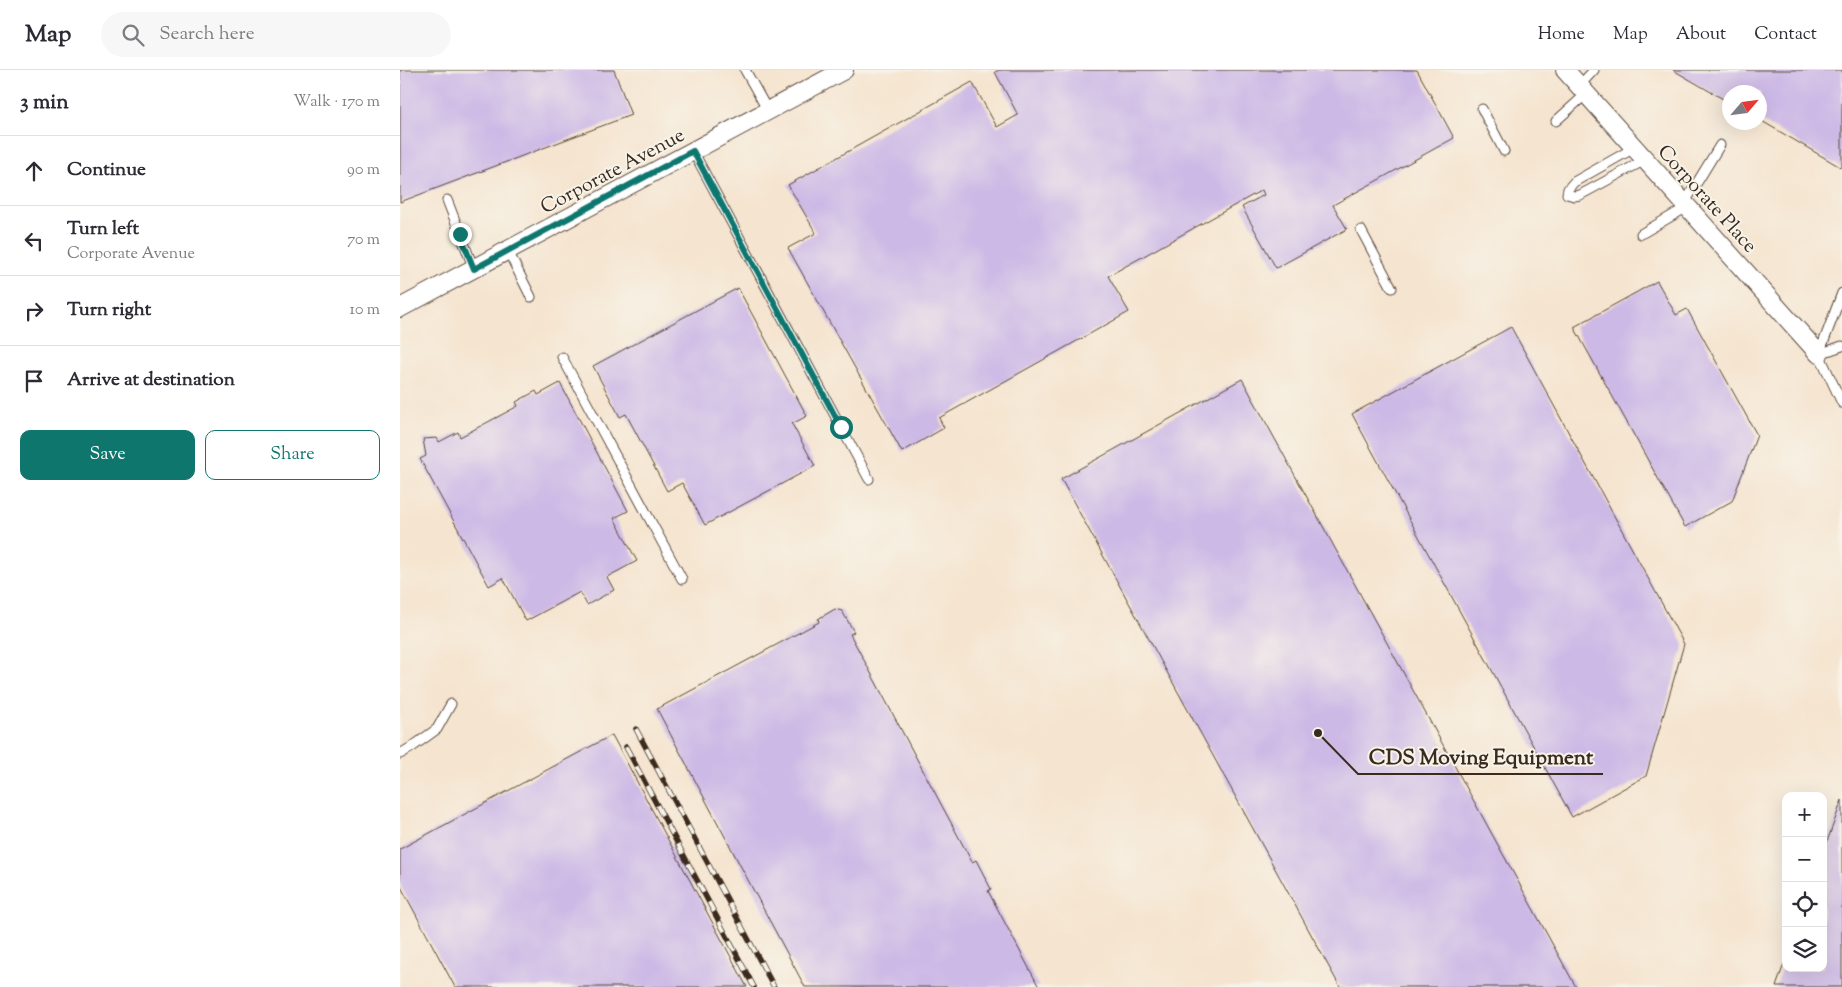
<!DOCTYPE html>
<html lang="en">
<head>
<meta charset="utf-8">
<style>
  :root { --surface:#fff; --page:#f7f7f7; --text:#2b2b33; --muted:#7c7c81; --line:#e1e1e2; --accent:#0f766e }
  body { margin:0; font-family:"Sorts Mill Goudy",serif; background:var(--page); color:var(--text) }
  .controls { position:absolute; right:15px; bottom:15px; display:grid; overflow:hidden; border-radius:10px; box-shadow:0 5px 20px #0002 }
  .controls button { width:45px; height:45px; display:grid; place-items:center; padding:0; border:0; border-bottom:1px solid var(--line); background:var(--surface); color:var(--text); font:25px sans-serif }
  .compass { position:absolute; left:1322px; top:15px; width:45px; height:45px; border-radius:50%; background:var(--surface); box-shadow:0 5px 20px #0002; rotate:62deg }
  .stop { position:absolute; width:15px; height:15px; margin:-11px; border:4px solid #0f766e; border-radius:50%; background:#fff }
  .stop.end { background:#0f766e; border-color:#fff; box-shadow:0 1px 5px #0008 }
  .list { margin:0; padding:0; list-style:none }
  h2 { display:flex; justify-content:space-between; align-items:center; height:65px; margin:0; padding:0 20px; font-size:21px }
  h2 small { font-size:16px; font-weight:400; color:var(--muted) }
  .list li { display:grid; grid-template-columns:32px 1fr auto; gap:15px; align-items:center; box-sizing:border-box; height:70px; padding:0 20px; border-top:1px solid var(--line) }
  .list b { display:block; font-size:19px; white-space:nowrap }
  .list p { margin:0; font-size:16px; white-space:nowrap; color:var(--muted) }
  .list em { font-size:16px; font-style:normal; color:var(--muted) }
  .actions { display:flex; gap:10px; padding:15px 20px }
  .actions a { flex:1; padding:11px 0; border:1px solid var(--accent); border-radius:10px; text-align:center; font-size:18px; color:var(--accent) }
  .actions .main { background:var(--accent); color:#fff }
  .icon { flex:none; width:28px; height:28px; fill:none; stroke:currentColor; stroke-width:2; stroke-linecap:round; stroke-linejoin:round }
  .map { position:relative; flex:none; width:1442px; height:917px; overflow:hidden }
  header { display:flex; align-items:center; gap:30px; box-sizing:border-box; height:70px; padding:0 25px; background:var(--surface); border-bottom:1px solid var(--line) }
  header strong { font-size:24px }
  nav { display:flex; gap:28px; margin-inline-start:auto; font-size:18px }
  .search { width:350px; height:45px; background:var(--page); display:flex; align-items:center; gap:12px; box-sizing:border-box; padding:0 18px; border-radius:28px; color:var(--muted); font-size:19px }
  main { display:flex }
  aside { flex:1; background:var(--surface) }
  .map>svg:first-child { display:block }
  .building { fill:#cdb9e6 }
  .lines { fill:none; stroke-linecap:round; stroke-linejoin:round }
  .lane-casing { stroke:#574639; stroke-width:11 }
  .street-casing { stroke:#574639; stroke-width:20 }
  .lane { stroke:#fff; stroke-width:9 }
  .street { stroke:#fff; stroke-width:18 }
  .rail-casing { stroke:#3b2a1e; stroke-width:5.5 }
  .rail { stroke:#f7f3e8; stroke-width:4; stroke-dasharray:11; stroke-linecap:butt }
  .route { stroke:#0f766e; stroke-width:6 }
  .labels { text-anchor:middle; stroke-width:4; stroke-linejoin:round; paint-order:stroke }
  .street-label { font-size:20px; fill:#3b2a1e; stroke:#f7f3e8 }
  .leader { fill:none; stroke:#3b2a1e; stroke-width:2 }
  .callout-dot { fill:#3b2a1e; stroke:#f7f3e8; stroke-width:2 }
  .callout-label { font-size:21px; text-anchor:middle; font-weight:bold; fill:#3b2a1e; stroke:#f7f3e8; stroke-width:4; stroke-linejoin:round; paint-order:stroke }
</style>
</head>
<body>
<header>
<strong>Map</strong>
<div class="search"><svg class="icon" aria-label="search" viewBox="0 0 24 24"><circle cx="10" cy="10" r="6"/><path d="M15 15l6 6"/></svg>Search here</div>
<nav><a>Home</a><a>Map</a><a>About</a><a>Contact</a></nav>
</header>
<main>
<aside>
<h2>3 min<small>Walk · 170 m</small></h2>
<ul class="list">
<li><svg class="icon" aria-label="ahead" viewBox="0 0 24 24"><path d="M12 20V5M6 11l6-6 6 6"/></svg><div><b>Continue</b></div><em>90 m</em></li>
<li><svg class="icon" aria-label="left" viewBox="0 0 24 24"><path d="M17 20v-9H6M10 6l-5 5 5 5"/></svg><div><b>Turn left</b><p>Corporate Avenue</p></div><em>70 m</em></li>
<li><svg class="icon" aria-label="right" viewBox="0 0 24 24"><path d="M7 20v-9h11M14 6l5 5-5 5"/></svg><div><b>Turn right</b></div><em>10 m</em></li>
<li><svg class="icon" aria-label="arrive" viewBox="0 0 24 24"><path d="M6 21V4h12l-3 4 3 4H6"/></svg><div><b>Arrive at destination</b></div></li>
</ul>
<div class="actions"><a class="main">Save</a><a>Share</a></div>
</aside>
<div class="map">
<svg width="1442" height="917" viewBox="0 0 1442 917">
  <rect width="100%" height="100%" fill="#f7f3e8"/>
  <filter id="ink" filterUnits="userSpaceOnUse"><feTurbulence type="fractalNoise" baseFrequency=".02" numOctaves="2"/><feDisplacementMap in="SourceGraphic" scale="10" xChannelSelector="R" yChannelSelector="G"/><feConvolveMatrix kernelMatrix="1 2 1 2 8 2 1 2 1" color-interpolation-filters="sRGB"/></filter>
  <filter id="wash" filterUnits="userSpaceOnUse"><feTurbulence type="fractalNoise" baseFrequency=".0096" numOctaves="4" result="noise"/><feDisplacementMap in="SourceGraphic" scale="20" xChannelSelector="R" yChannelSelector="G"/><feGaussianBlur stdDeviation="1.12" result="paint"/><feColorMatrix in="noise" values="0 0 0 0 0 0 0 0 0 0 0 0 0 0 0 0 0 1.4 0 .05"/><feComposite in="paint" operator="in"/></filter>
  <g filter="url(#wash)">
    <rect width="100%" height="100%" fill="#f5e4cf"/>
    <g id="blocks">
      <g class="building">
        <path d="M0 0H214L231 45 0 132Z"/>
        <path d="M599 0H1017L1054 68 933 135 947 159 876 198 842 137 864 125 862 120 708 206 729 242 539 348 544 358 502 382 388 178 416 163 388 115 572 12 597 57 618 45 595 2Z"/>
        <path d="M1273 0H1442V98L1360 50V22H1330V33Z"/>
        <path d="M1257 211 1276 245 1287 239 1357 365 1332 431 1285 457 1174 257Z"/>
        <path d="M338 218 407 346 392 354 415 396 305 455 282 413 267 421 226 344 220 347 193 296Z"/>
        <path d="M1111 257 1284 574 1246 706 1172 747 952 344Z"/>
        <path d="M842 309 1176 917H940L661 409Z"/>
        <path d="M160 313 228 441 214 448 237 491 207 507 214 520 187 535 180 522 126 551 103 508 89 516 20 389 26 386 23 369 37 368 39 372 58 362 60 367 118 336 116 332 136 321 138 325Z"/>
        <path d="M435 539 442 541 454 562 450 564 572 792 576 790 591 819 588 821 639 917H405L257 639 419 552 418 549Z"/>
        <path d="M212 665 347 917H55L0 815V779Z"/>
        <path d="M1442 730V917H1376L1385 891 1386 898H1423V783Z"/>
      </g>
    </g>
  </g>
  <g filter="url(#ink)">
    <use href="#blocks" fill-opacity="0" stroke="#574639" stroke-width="1"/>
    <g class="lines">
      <g class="lane-casing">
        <g id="lane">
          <path d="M345 0 368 41"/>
          <path d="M1179 16 1194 0"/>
          <path d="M1082 39 1104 81"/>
          <path d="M1156 51 1186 24"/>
          <path d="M1234 78 1174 112 1168 119 1167 124 1174 126 1180 125 1245 90"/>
          <path d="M293 81 469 409"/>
          <path d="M47 130 74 199"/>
          <path d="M1284 134 1320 75"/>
          <path d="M961 160 992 218"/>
          <path d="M1241 164 1287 137"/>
          <path d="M108 181 131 227"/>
          <path d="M1442 223 1419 284 1442 333"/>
          <path d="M1419 284 1442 276"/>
          <path d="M162 287 282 509"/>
          <path d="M0 684 12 677 37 659 51 634"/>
        </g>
      </g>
      <g class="street-casing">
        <g id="street">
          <path d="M1165 0 1419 284"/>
          <path d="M0 238 444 0"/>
        </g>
      </g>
      <use href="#lane" class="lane"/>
      <use href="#street" class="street"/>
      <g class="rail-casing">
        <g id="rail">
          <path d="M236 659 374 917"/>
          <path d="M226 677 354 917"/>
        </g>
      </g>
      <use href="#rail" class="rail"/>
    </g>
  </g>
  <g class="lines" filter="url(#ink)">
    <path class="route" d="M60 164 74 199 293 81 441 357"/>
  </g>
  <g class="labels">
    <g class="street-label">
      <text transform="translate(212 100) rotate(-28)" y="7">Corporate Avenue</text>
      <text transform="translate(1308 128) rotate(48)" y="7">Corporate Place</text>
    </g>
  </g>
  <path class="leader" d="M918 663L958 704H1203"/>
  <circle class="callout-dot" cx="918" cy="663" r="5"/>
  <g class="callout-label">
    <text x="1081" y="694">CDS Moving Equipment</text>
  </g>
</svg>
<div class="controls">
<button>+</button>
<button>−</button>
<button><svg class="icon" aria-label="locate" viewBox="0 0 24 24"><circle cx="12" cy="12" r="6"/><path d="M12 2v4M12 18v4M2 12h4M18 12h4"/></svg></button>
<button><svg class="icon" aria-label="layers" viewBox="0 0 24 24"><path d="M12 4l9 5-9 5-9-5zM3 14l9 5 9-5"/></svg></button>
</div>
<svg class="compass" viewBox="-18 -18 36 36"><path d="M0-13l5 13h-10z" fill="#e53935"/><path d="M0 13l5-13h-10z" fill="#7c7c81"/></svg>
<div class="stop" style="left:441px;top:357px"></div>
<div class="stop end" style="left:60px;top:164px"></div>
</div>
</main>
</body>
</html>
